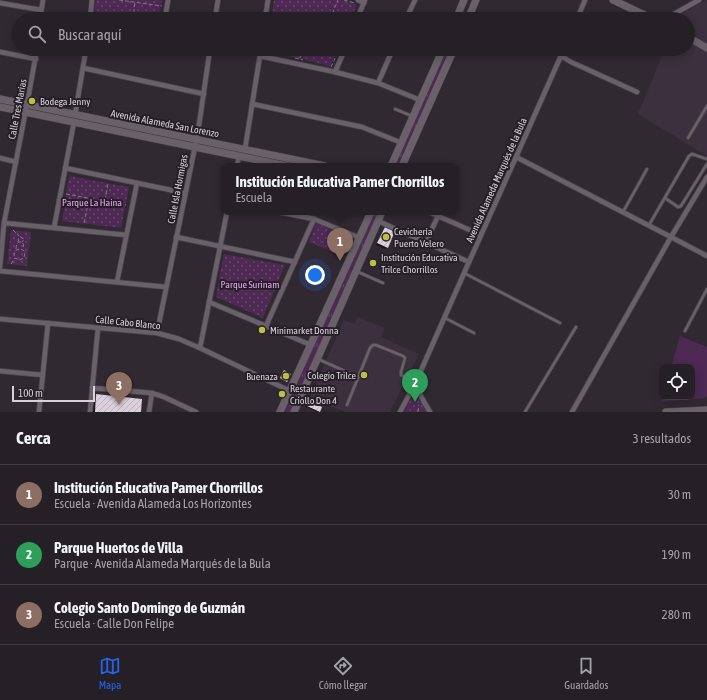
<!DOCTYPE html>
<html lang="es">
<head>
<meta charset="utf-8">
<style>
  :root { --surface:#251f26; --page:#312c32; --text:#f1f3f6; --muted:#a3a2a7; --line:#423d43; --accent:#2563eb }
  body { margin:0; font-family:"Asap Condensed",sans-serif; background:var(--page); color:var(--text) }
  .controls { position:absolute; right:12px; bottom:12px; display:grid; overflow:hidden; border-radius:8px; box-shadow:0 2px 10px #0003 }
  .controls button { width:36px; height:36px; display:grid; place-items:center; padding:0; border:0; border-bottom:1px solid var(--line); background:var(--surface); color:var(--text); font:20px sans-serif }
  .scale { position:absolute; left:12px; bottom:10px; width:83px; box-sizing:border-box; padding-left:4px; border:2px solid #d7d2d8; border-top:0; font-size:11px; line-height:14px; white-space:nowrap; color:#d7d2d8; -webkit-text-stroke:3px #271f28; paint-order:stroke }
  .you { position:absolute; left:315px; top:275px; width:14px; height:14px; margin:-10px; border:3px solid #fff; border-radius:50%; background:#1a73e8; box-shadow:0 0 0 6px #1a73e833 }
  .badge { display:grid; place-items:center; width:26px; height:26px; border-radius:50%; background:var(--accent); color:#fff; font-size:13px; font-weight:700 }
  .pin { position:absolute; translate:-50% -33px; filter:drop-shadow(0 1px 2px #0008) }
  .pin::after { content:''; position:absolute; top:21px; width:14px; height:12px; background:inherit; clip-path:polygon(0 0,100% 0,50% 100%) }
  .popup { position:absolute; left:221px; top:163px; width:238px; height:52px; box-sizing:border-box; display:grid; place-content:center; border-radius:8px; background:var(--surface); filter:drop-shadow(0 1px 3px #0005); font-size:13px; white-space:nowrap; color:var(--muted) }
  .popup b { font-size:15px; color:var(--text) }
  .popup::after { content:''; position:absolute; left:50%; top:100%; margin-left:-8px; border:8px solid transparent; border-top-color:var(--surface) }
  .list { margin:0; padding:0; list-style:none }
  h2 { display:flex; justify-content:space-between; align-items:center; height:52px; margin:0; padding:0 16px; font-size:17px }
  h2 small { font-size:13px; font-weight:400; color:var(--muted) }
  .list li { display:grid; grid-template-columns:26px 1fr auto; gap:12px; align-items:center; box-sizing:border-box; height:60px; padding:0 16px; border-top:1px solid var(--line) }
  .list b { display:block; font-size:15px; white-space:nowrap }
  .list p { margin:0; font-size:13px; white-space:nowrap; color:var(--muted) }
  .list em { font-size:13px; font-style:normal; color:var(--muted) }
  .icon { flex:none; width:22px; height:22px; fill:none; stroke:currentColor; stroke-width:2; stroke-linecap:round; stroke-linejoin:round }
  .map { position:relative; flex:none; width:707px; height:412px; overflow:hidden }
  .search { position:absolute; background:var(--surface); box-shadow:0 2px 10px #0003; left:12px; right:12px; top:12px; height:44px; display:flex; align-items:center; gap:10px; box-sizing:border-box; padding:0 14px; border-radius:22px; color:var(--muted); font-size:15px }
  .sheet { height:232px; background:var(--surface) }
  nav { display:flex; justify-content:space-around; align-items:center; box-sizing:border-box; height:56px; border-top:1px solid var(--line); background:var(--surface); font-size:11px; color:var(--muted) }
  nav a { display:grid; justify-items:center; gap:2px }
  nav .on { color:var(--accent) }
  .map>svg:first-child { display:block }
  .built { fill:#3c2f3e }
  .grass { fill:url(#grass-tufts) }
  .park { fill:url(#park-dots) }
  .pitch { fill:#4d2953 }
  .shadow { fill:#0007 }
  .building { fill:url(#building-hatch) }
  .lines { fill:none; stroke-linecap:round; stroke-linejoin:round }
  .lane-casing { stroke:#4a444b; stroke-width:4 }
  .street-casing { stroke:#4a444b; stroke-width:6 }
  .secondary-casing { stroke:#4a444b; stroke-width:8 }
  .path { stroke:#7f7980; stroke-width:1; stroke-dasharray:4 2; stroke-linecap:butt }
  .lane { stroke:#69606a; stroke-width:2.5 }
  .street { stroke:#69606a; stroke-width:4.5 }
  .secondary { stroke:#69606a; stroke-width:7 }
  .poi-dot { fill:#bbc045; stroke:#271f28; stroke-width:1.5 }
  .labels { text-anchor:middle; stroke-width:4; stroke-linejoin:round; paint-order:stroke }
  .poi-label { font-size:10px; fill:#d7d2d8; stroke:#271f28; text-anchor:start }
  .street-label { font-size:10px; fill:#d7d2d8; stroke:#271f28 }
  .park-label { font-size:10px; fill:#e5a6f0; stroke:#271f28 }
</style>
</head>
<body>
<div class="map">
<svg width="707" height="412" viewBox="0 0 707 412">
  <defs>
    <pattern id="grass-tufts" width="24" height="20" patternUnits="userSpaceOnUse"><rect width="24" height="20" fill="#4d2953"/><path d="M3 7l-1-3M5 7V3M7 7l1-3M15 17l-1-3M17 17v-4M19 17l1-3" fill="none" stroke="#66476b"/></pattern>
    <pattern id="park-dots" width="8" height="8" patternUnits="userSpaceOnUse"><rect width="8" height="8" fill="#4d2953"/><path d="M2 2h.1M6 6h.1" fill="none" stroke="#66476b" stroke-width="1.8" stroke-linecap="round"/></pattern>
    <pattern id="building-hatch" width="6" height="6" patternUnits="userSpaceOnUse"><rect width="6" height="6" fill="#dbd0dc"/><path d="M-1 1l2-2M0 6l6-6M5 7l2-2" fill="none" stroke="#bcb3bd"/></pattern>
  </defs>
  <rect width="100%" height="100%" fill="#312932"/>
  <g class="built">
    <path d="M706 0H707V156L638 114 665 49H688V19H672Z"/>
    <path d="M358 317 385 328 381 337 419 354 390 412H345L310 397 344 320 354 324Z"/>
  </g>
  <g class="grass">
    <path d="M445 49H451L400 166H394Z"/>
    <path d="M373 212H380L291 412H285Z"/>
  </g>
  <g class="park">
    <path d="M96 0H162L158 19H98L93 18Z"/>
    <path d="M274 0H341L357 4 351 19H271Z"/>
    <path d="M266 49H338L330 66 266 51Z"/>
    <path d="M69 176 129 187 121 228 62 221Z"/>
    <path d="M316 223 351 238 343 256 309 242Z"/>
    <path d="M11 230 31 232 27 266 7 264Z"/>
    <path d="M224 254 285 265 263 318 216 297Z"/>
    <path d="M414 396 419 398 428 412H404L411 399Z"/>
  </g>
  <path class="pitch" d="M680 336 707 347V396L705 398 661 402 662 397H692V367H671Z"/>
  <g class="shadow">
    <path d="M385 228 387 247 385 249 376 245 383 230Z"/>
    <path d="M97 395 140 412H93L94 398Z"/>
    <path d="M309 402 319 411 318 412 306 407Z"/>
  </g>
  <g class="building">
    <path d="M385 227 395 231 388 248 377 243Z"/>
    <path d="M284 370 291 374 287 382 280 378Z"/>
    <path d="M96 394 142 399 141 412H95Z"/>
    <path d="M309 401 322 407 320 412 307 406Z"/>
  </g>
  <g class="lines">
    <g class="lane-casing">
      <g id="lane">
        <path d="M471 14 482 19"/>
        <path d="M545 49 550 51"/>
        <path d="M395 109 412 116"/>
        <path d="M688 138 707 106"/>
        <path d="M665 198 678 207 681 206 707 164"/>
        <path d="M623 212 647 169"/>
        <path d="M649 225 689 156 692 154 707 159"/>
        <path d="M356 271 383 283"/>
        <path d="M464 273 560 323"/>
        <path d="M445 318 474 333"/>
        <path d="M685 331 707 289"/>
        <path d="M318 359 358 377"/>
        <path d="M347 405 370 348 373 345H376L403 356 405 358 401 372V375L415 384"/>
        <path d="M525 412 576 327"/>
      </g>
    </g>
    <g class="street-casing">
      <g id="street">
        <path d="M358 0 364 3"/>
        <path d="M0 3 41 10"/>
        <path d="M40 19 43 0"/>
        <path d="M90 19 92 0"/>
        <path d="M165 19 168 0"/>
        <path d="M215 19 218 0"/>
        <path d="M265 19 268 0"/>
        <path d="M357 19 365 0"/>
        <path d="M406 19 415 0"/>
        <path d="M577 19 585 0"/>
        <path d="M665 19 699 0"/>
        <path d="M0 52 36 59"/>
        <path d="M260 56 335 72 378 83 420 100"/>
        <path d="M561 56 571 62 637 92"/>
        <path d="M83 68 204 94"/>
        <path d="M335 72 345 49"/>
        <path d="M378 83 393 49"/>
        <path d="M252 104 362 127 402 143"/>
        <path d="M75 115 86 49"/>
        <path d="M245 149 261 49"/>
        <path d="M516 157 671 237 707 256"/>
        <path d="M0 158 16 162"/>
        <path d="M237 166 239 156"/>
        <path d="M65 168 185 193"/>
        <path d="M279 212 314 219 360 238"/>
        <path d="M429 212 481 235"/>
        <path d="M378 221 469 262"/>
        <path d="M4 223 126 235"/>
        <path d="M54 228 74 122"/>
        <path d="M176 237 295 262"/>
        <path d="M426 242 438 216"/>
        <path d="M0 267 4 223 27 104 37 49"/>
        <path d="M0 271 166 287"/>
        <path d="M117 282 137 183"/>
        <path d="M209 302 311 345"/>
        <path d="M0 319 157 333 179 339 200 348 290 391"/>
        <path d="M266 326 314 219"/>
        <path d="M157 333 198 132 210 49"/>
        <path d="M200 348 227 212"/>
        <path d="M0 371 43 375"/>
        <path d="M415 384 423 400 430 412"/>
        <path d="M92 388 152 393 164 397 196 412"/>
        <path d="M39 412 48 323"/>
        <path d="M90 412 98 328"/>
        <path d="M149 412 152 393"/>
        <path d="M400 412 415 384 469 262 516 157 564 49"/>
        <path d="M572 412 671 237 707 177"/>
      </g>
    </g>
    <g class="secondary-casing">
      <g id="secondary">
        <path d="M613 0 653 19"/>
        <path d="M456 19 464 0"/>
        <path d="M468 19 476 0"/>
        <path d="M688 37 707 48"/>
        <path d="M0 99 325 166"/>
        <path d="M0 107 287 166"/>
        <path d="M391 166 443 49"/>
        <path d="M402 166 454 49"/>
        <path d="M280 412 371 212"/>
        <path d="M294 412 382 212"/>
        <path d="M666 412 707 410"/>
      </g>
    </g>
    <g class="path">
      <path d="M119 0 162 6"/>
      <path d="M344 0 355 3"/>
      <path d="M133 19 135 2"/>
      <path d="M330 19 338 0"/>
      <path d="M295 58 303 60"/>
      <path d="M300 58 301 49"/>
      <path d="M331 67 339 50"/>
      <path d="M66 194 126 205"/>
      <path d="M105 200 108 183"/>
      <path d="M84 223 89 199"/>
      <path d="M13 230 19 236"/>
      <path d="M19 242 18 239 20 237H21L24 239 22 242"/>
      <path d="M16 249C16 239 26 240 23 249"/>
      <path d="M11 264 15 258 19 260 24 258 25 252 23 250 19 249C14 250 13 254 15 258"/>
      <path d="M418 412 419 405"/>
    </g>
    <use href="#lane" class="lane"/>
    <use href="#street" class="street"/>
    <use href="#secondary" class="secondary"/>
  </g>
  <g class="poi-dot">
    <circle cx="32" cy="101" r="4"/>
    <circle cx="386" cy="237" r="4"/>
    <circle cx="373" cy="263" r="4"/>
    <circle cx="262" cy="330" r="4"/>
    <circle cx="364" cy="375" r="4"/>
    <circle cx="286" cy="376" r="4"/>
    <circle cx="282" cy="394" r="4"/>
  </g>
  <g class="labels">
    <g class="poi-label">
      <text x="40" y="105">Bodega Jenny</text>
      <text x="394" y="235">Cevichería<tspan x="394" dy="12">Puerto Velero</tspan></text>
      <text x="381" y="261">Institución Educativa<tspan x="381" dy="12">Trilce Chorrillos</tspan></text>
      <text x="270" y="334">Minimarket Donna</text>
      <text x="356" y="379" text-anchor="end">Colegio Trilce</text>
      <text x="278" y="380" text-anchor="end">Buenaza</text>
      <text x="290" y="392">Restaurante<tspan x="290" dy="12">Criollo Don 4</tspan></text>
    </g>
    <g class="street-label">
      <text transform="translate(17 109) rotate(-79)" y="4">Calle Tres Marías</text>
      <text transform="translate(165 123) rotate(11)" y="4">Avenida Alameda San Lorenzo</text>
      <text transform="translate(496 180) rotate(-66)" y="4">Avenida Alameda Marqués de la Bula</text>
      <text transform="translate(177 189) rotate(-79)" y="4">Calle Isla Hormigas</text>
      <text transform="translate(128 322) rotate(6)" y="4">Calle Cabo Blanco</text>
    </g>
    <g class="park-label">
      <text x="92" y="206">Parque La Haina</text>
      <text x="250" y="288">Parque Surinam</text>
    </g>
  </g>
</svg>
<div class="controls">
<button><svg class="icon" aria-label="locate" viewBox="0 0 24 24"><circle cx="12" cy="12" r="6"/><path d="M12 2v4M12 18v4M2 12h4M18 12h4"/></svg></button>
</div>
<div class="scale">100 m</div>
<div class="you"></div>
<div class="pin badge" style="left:340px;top:261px;background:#8d6e63">1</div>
<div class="popup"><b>Institución Educativa Pamer Chorrillos</b>Escuela</div>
<div class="pin badge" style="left:415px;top:402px;background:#2e9e5b">2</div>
<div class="pin badge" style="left:119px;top:405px;background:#8d6e63">3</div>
<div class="search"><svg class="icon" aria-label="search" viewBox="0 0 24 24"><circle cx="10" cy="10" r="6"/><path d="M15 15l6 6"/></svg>Buscar aquí</div>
</div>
<section class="sheet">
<h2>Cerca<small>3 resultados</small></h2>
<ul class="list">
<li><span class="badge" style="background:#8d6e63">1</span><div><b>Institución Educativa Pamer Chorrillos</b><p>Escuela · Avenida Alameda Los Horizontes</p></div><em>30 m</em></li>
<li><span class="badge" style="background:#2e9e5b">2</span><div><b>Parque Huertos de Villa</b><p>Parque · Avenida Alameda Marqués de la Bula</p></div><em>190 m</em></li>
<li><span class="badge" style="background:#8d6e63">3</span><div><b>Colegio Santo Domingo de Guzmán</b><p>Escuela · Calle Don Felipe</p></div><em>280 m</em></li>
</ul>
</section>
<nav>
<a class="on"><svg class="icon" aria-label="map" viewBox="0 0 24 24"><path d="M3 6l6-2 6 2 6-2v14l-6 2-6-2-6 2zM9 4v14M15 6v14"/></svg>Mapa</a>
<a><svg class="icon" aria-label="directions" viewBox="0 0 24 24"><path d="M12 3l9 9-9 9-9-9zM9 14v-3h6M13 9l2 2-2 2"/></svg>Cómo llegar</a>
<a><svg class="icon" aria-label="saved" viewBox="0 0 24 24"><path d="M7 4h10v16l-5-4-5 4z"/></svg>Guardados</a>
</nav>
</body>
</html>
